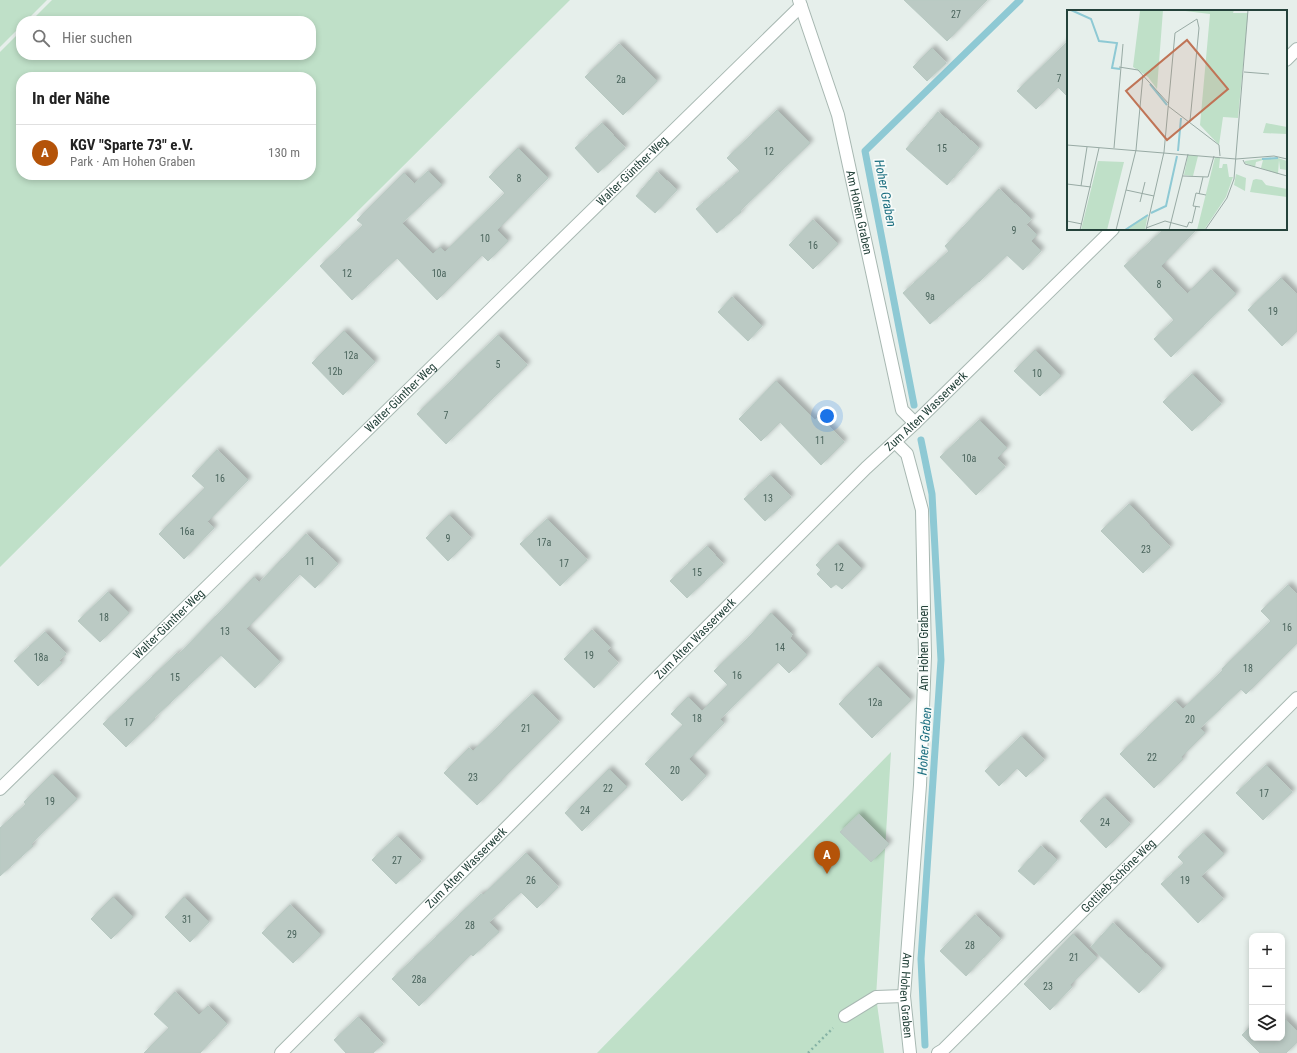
<!DOCTYPE html>
<html lang="de">
<head>
<meta charset="utf-8">
<style>
  :root { --surface:#fff; --page:#f2f2f2; --text:#222; --muted:#767676; --line:#e0e0e0; --accent:#b45309 }
  body { margin:0; font-family:"Roboto Condensed",sans-serif; background:var(--page); color:var(--text) }
  .controls { position:absolute; right:12px; bottom:12px; display:grid; overflow:hidden; border-radius:8px; box-shadow:0 2px 6px #0003 }
  .controls button { width:36px; height:36px; display:grid; place-items:center; padding:0; border:0; border-bottom:1px solid var(--line); background:var(--surface); color:var(--text); font:20px sans-serif }
  .you { position:absolute; left:827px; top:416px; width:14px; height:14px; margin:-10px; border:3px solid #fff; border-radius:50%; background:#1a73e8; box-shadow:0 0 0 6px #1a73e833 }
  .badge { display:grid; place-items:center; width:26px; height:26px; border-radius:50%; background:var(--accent); color:#fff; font-size:13px; font-weight:700 }
  .pin { position:absolute; translate:-50% -33px; filter:drop-shadow(0 1px 2px #0008) }
  .pin::after { content:''; position:absolute; top:21px; width:14px; height:12px; background:inherit; clip-path:polygon(0 0,100% 0,50% 100%) }
  .list { margin:0; padding:0; list-style:none }
  h2 { display:flex; justify-content:space-between; align-items:center; height:52px; margin:0; padding:0 16px; font-size:17px }
  h2 small { font-size:13px; font-weight:400; color:var(--muted) }
  .list li { display:grid; grid-template-columns:26px 1fr auto; gap:12px; align-items:center; box-sizing:border-box; height:56px; padding:0 16px; border-top:1px solid var(--line) }
  .list b { display:block; font-size:15px; white-space:nowrap }
  .list p { margin:0; font-size:13px; white-space:nowrap; color:var(--muted) }
  .list em { font-size:13px; font-style:normal; color:var(--muted) }
  .icon { flex:none; width:22px; height:22px; fill:none; stroke:currentColor; stroke-width:2; stroke-linecap:round; stroke-linejoin:round }
  .map { position:relative; flex:none; width:1297px; height:1053px; overflow:hidden }
  .search { position:absolute; background:var(--surface); box-shadow:0 2px 6px #0003; left:16px; top:16px; width:300px; height:44px; display:flex; align-items:center; gap:10px; box-sizing:border-box; padding:0 14px; border-radius:16px; color:var(--muted); font-size:15px }
  .panel { position:absolute; background:var(--surface); box-shadow:0 2px 6px #0003; left:16px; top:72px; width:300px; height:108px; border-radius:16px }
  .map>svg:first-child { display:block }
  .green { fill:#bfe0c8; fill-rule:evenodd }
  .lines { fill:none; stroke-linecap:round; stroke-linejoin:round }
  .stream { stroke:#8ec9d4; stroke-width:7 }
  .building { fill:#bbcac4; stroke:#b8c9c2; filter:url(#shadow) }
  .minor-casing { stroke:#a8b8b2; stroke-width:14 }
  .path { stroke:#86b3a5; stroke-width:2.5; stroke-dasharray:2 3; stroke-linecap:butt }
  .minor { stroke:#fff; stroke-width:12 }
  .labels { text-anchor:middle; stroke-width:3.5; stroke-linejoin:round; paint-order:stroke }
  .number-label { font-size:10px; fill:#4a645c }
  .street-label { font-size:12px; fill:#24423a; stroke:#f7fbf9 }
  .water-label { font-size:13px; font-style:italic; fill:#1c6f80; stroke:#f7fbf9 }
  .inset-river { fill:none; stroke:#8ec9d4; stroke-width:2 }
  .inset-road { fill:none; stroke:#98aaa4; stroke-width:1 }
  .view { fill:#c07456; fill-opacity:0.15; stroke:#c07456; stroke-width:2 }
  .inset-edge { fill:none; stroke:#24423a; stroke-width:2 }
</style>
</head>
<body>
<div class="map">
<svg width="1297" height="1053" viewBox="0 0 1297 1053">
  <defs>
    <filter id="shadow"><feDropShadow dx="3.5" dy="-3.5" stdDeviation="2" flood-color="#0004"/></filter>
  </defs>
  <rect width="100%" height="100%" fill="#e6efeb"/>
  <g class="green">
    <path d="M0 0H47L26 21H21V26L0 47Z"/>
    <path d="M52 0H570L0 567V52L21 31V55H311V21H31ZM21 77H311V175H21Z"/>
    <path d="M891 752 876 997 884 1053H597Z"/>
  </g>
  <g class="lines">
    <g class="stream">
      <path d="M914 405 865 151 1020 0"/>
      <path d="M921 440 932 494 941 660 921 959 925 1045"/>
    </g>
  </g>
  <g class="building">
    <path d="M904 0H987L947 41Z"/>
    <path d="M1068 41V97L1058 87 1036 109 1017 91Z"/>
    <path d="M619 44 657 81 623 115 585 77Z"/>
    <path d="M932 48 946 63 927 81 913 67Z"/>
    <path d="M777 110 810 143 740 211 741 212 717 233 696 209 740 171 727 158Z"/>
    <path d="M938 112 979 148 947 185 906 149Z"/>
    <path d="M602 123 625 148 598 173 575 148Z"/>
    <path d="M518 148 548 178 497 230 508 241 488 261 482 255 437 300 397 258 352 300 320 266 363 225 357 220 404 173 414 184 428 171 442 185 402 223 433 254 440 247 445 252 505 193 489 177Z"/>
    <path d="M657 172 677 190 655 213 636 196Z"/>
    <path d="M999 189 1031 219 1026 225 1037 235 1031 241 1041 251 1023 270 1007 255 979 282V281L930 324 903 293 949 251 945 246Z"/>
    <path d="M813 220 838 244 813 269 789 245Z"/>
    <path d="M1164 229H1197L1161 266 1187 294 1211 270 1236 294 1171 357 1154 339 1174 320 1124 266Z"/>
    <path d="M1281 278 1297 295V331L1282 346 1248 310Z"/>
    <path d="M732 297 762 326 748 341 718 312Z"/>
    <path d="M344 331 375 362 343 395 312 363Z"/>
    <path d="M498 335 527 365 446 444 417 414Z"/>
    <path d="M1035 350 1061 376 1040 396 1014 371Z"/>
    <path d="M1192 374 1221 404 1192 431 1163 402Z"/>
    <path d="M776 381 815 420 819 416 844 442 821 465 780 422 761 441 739 419Z"/>
    <path d="M979 420 1007 448 997 458 1005 467 976 495 940 457Z"/>
    <path d="M217 450 248 480 207 522 214 528 184 559 159 534 205 488 192 476Z"/>
    <path d="M770 475 791 497 765 521 744 499Z"/>
    <path d="M1129 504 1170 547 1143 573 1101 531Z"/>
    <path d="M449 515 471 538 448 561 426 538Z"/>
    <path d="M547 519 587 560 560 586 520 544Z"/>
    <path d="M306 534 338 564 315 588 300 574 246 629 280 662 255 688 221 655 154 718 155 719 126 747 103 724 177 653 178 655 254 577 259 583Z"/>
    <path d="M837 544 862 569 842 589 836 584 831 588 817 574 821 570 816 565Z"/>
    <path d="M707 546 723 564 687 598 670 581Z"/>
    <path d="M1288 585 1297 595V643L1246 694 1241 689 1200 728 1205 733 1181 757 1183 759 1154 788 1120 754 1175 701 1183 709 1223 670 1222 669 1271 621 1261 611Z"/>
    <path d="M108 592 129 613 100 642 78 621Z"/>
    <path d="M771 613 792 634 790 638 807 655 789 673 778 662 720 719 724 723 689 759 706 776 682 801 645 764 683 725 671 714 688 697 702 711 728 685 714 671 750 636Z"/>
    <path d="M592 630 610 647 607 651 618 663 594 688 564 659Z"/>
    <path d="M45 632 66 654 59 660 62 663 38 686 14 661Z"/>
    <path d="M877 666 911 700 872 738 839 704Z"/>
    <path d="M532 694 559 722 501 780H502L477 805 444 773 469 748 473 751Z"/>
    <path d="M1021 736 1044 760 1026 777 1017 768 999 786 985 771Z"/>
    <path d="M1266 765 1292 792 1263 820 1236 793Z"/>
    <path d="M609 769 627 787 582 831 565 813Z"/>
    <path d="M52 774 77 799 31 844 33 846 0 876V828L26 804 24 802Z"/>
    <path d="M1104 797 1130 824 1106 848 1080 821Z"/>
    <path d="M859 814 889 844 871 862 840 832Z"/>
    <path d="M1203 833 1224 854 1201 876 1223 899 1198 923 1161 884 1184 863 1178 857Z"/>
    <path d="M397 836 421 861 396 884 372 860Z"/>
    <path d="M1041 846 1057 860 1034 885 1018 871Z"/>
    <path d="M526 853 558 887 537 908 521 892 489 922 499 932 473 956 471 954 419 1006 392 979 481 894 483 895Z"/>
    <path d="M113 897 133 917 111 939 91 919Z"/>
    <path d="M184 897 209 922 190 942 165 917Z"/>
    <path d="M290 905 321 935 293 963 262 933Z"/>
    <path d="M975 915 1001 939 966 976 940 951Z"/>
    <path d="M1113 923 1162 969 1139 993 1091 947Z"/>
    <path d="M1073 934 1097 958 1070 985 1072 987 1050 1010 1024 984Z"/>
    <path d="M175 992 199 1015 208 1006 227 1024 200 1053H144L169 1028 154 1014Z"/>
    <path d="M1282 1016 1297 1031V1042L1286 1053H1260L1242 1035 1252 1025V1038H1282Z"/>
    <path d="M358 1017 383 1044 373 1053H346L334 1040Z"/>
  </g>
  <g class="lines">
    <g class="minor-casing">
      <g id="minor">
        <path id="s1" d="M799 0 838 115 902 410 915 423"/>
        <path d="M1286 60 1297 49"/>
        <path id="s2" d="M895 442 907 454 922 510 925 656 920 785 904 996 910 1053"/>
        <path id="s3" d="M0 789 801 6"/>
        <path d="M845 1016 876 997 904 996"/>
        <path id="s4" d="M281 1053 866 468 915 423 1113 229"/>
        <path id="s5" d="M938 1053 943 1050 1297 698"/>
      </g>
    </g>
    <path class="path" d="M808 1053 833 1028"/>
    <use href="#minor" class="minor"/>
  </g>
  <g class="labels">
    <g class="number-label">
      <text x="956" y="18">27</text>
      <text x="1059" y="82">7</text>
      <text x="621" y="83">2a</text>
      <text x="942" y="152">15</text>
      <text x="769" y="155">12</text>
      <text x="519" y="182">8</text>
      <text x="1014" y="234">9</text>
      <text x="485" y="242">10</text>
      <text x="813" y="249">16</text>
      <text x="347" y="277">12</text>
      <text x="439" y="277">10a</text>
      <text x="1159" y="288">8</text>
      <text x="930" y="300">9a</text>
      <text x="1273" y="315">19</text>
      <text x="351" y="359">12a</text>
      <text x="498" y="368">5</text>
      <text x="335" y="375">12b</text>
      <text x="1037" y="377">10</text>
      <text x="446" y="419">7</text>
      <text x="820" y="444">11</text>
      <text x="969" y="462">10a</text>
      <text x="220" y="482">16</text>
      <text x="768" y="502">13</text>
      <text x="187" y="535">16a</text>
      <text x="448" y="542">9</text>
      <text x="544" y="546">17a</text>
      <text x="1146" y="553">23</text>
      <text x="310" y="565">11</text>
      <text x="564" y="567">17</text>
      <text x="839" y="571">12</text>
      <text x="697" y="576">15</text>
      <text x="104" y="621">18</text>
      <text x="1287" y="631">16</text>
      <text x="225" y="635">13</text>
      <text x="780" y="651">14</text>
      <text x="589" y="659">19</text>
      <text x="41" y="661">18a</text>
      <text x="1248" y="672">18</text>
      <text x="737" y="679">16</text>
      <text x="175" y="681">15</text>
      <text x="875" y="706">12a</text>
      <text x="697" y="722">18</text>
      <text x="1190" y="723">20</text>
      <text x="129" y="726">17</text>
      <text x="526" y="732">21</text>
      <text x="1152" y="761">22</text>
      <text x="675" y="774">20</text>
      <text x="473" y="781">23</text>
      <text x="608" y="792">22</text>
      <text x="1264" y="797">17</text>
      <text x="50" y="805">19</text>
      <text x="585" y="814">24</text>
      <text x="1105" y="826">24</text>
      <text x="397" y="864">27</text>
      <text x="531" y="884">26</text>
      <text x="1185" y="884">19</text>
      <text x="187" y="923">31</text>
      <text x="470" y="929">28</text>
      <text x="292" y="938">29</text>
      <text x="970" y="949">28</text>
      <text x="1074" y="961">21</text>
      <text x="419" y="983">28a</text>
      <text x="1048" y="990">23</text>
    </g>
    <g class="street-label">
      <text dy="4" stroke="none"><textPath href="#s3" startOffset="884">Walter-Günther-Weg</textPath></text>
      <text dy="4" stroke="none"><textPath href="#s1" startOffset="221">Am Hohen Graben</textPath></text>
      <text dy="4" stroke="none"><textPath href="#s3" startOffset="560">Walter-Günther-Weg</textPath></text>
      <text dy="4" stroke="none"><textPath href="#s4" startOffset="910">Zum Alten Wasserwerk</textPath></text>
      <text dy="4" stroke="none"><textPath href="#s3" startOffset="236">Walter-Günther-Weg</textPath></text>
      <text dy="4" stroke="none"><textPath href="#s4" startOffset="586">Zum Alten Wasserwerk</textPath></text>
      <text transform="translate(924 648) rotate(-90)" y="4">Am Hohen Graben</text>
      <text dy="4" stroke="none"><textPath href="#s4" startOffset="262">Zum Alten Wasserwerk</textPath></text>
      <text dy="4" stroke="none"><textPath href="#s5" startOffset="253">Gottlieb-Schöne-Weg</textPath></text>
      <text dy="4" stroke="none"><textPath href="#s2" startOffset="561">Am Hohen Graben</textPath></text>
    </g>
    <g class="water-label">
      <text transform="translate(886 193) rotate(79)" y="5">Hoher Graben</text>
      <text transform="translate(924 741) rotate(-86)" y="5">Hoher Graben</text>
    </g>
  </g>
  <g transform="translate(1067 10)">
    <rect width="220" height="220" fill="#e6efeb"/>
    <path d="M96 0 90 79 81 67 66 57 73 1ZM110 0H167L166 3H181L171 108 156 107 152 135 133 115 143 4ZM199 113 220 117V124L196 123ZM121 145 131 146 126 166 117 165ZM148 147 153 148 152 158H155L156 154H160L162 167H166L159 187 137 220H130ZM199 148H211L220 151V160L213 159 212 150 211 164 194 158 196 150 189 152 188 157 178 153V151ZM31 151 57 152 40 220H14ZM169 164 179 168 178 181 167 175ZM189 169 195 170 199 175 220 179V187L183 182 186 170ZM81 204 78 220H61V217Z" fill="#bfe0c8"/>
    <path class="inset-river" d="M4 0 24 9 32 31 50 33 45 58 53 59M83 74 100 95M111 141 114 108M195 149 211 148M84 203 99 196 110 146M58 220 81 205"/>
    <path class="inset-road" d="M52 57 71 60 102 94M177 62 202 64M101 96 152 135 153 146M0 135 169 149 207 146 220 149M47 138 56 34M176 150 178 154 220 166M116 166 141 167 147 146M0 174 24 177M14 176 20 137M59 180 87 186M132 184 136 167M73 192 78 172M133 197 126 196 129 183 139 185M0 211 15 214M79 218 98 211 120 217 122 212 125 213 129 196M13 220 32 138M49 220 69 140 76 65M79 220 97 142 108 23 130 9 132 18 123 111M102 220 121 144M138 220 160 188 167 169 181 0"/>
    <path class="view" d="M120 30 161 79 100 130 59 81Z"/>
    <rect width="220" height="220" class="inset-edge"/>
  </g>
</svg>
<div class="controls">
<button>+</button>
<button>−</button>
<button><svg class="icon" aria-label="layers" viewBox="0 0 24 24"><path d="M12 4l9 5-9 5-9-5zM3 14l9 5 9-5"/></svg></button>
</div>
<div class="you"></div>
<div class="pin badge" style="left:827px;top:874px">A</div>
<div class="search"><svg class="icon" aria-label="search" viewBox="0 0 24 24"><circle cx="10" cy="10" r="6"/><path d="M15 15l6 6"/></svg>Hier suchen</div>
<section class="panel">
<h2>In der Nähe<small></small></h2>
<ul class="list">
<li><span class="badge">A</span><div><b>KGV &quot;Sparte 73&quot; e.V.</b><p>Park · Am Hohen Graben</p></div><em>130 m</em></li>
</ul>
</section>
</div>
</body>
</html>
